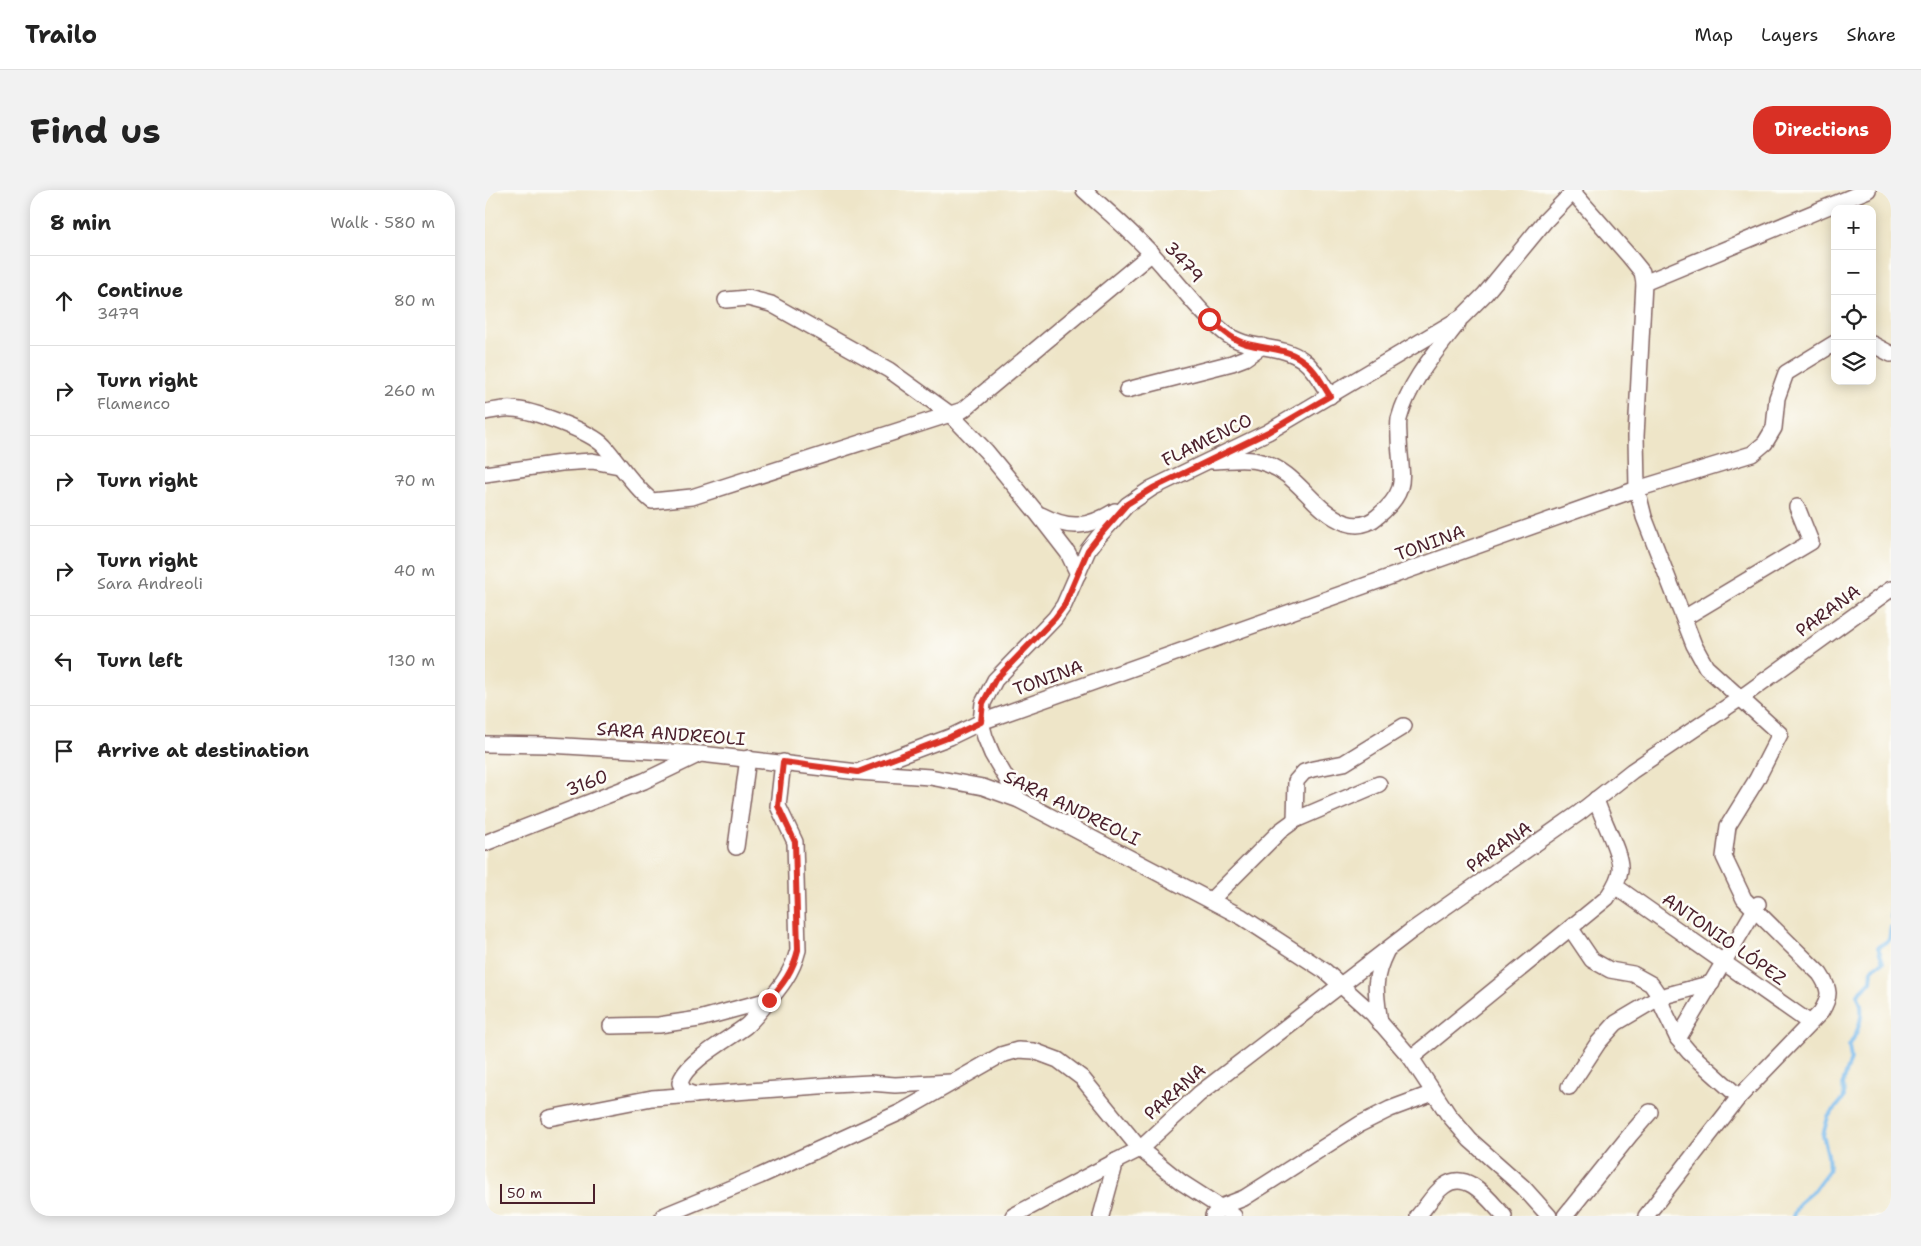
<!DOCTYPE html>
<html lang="en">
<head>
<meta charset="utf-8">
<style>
  :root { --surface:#fff; --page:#f2f2f2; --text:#222; --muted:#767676; --line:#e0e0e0; --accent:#d93025 }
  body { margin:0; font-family:"Shantell Sans",sans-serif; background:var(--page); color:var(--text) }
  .controls { position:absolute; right:15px; top:15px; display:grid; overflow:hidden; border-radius:10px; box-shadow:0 2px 12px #0003 }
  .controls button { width:45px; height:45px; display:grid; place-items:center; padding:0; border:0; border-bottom:1px solid var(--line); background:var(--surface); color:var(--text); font:25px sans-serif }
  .scale { position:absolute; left:15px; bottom:12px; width:95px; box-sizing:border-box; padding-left:5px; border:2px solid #4a1f2b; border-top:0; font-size:14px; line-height:18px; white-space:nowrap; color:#4a1f2b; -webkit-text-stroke:4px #fdfcf7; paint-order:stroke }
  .stop { position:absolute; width:15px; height:15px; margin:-11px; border:4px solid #d93025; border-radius:50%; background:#fff }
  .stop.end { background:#d93025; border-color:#fff; box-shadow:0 1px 5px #0008 }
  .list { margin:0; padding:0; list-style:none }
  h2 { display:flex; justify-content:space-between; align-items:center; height:65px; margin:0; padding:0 20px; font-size:21px }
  h2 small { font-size:16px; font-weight:400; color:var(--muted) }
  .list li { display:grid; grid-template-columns:32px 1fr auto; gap:15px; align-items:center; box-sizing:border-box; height:90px; padding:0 20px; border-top:1px solid var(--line) }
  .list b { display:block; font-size:19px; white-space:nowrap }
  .list p { margin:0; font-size:16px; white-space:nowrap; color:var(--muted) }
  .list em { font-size:16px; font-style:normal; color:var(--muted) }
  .icon { flex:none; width:28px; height:28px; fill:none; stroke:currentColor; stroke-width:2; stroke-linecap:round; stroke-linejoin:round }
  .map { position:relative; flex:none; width:1406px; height:1026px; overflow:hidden; border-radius:20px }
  header { display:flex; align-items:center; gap:30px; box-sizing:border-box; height:70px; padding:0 25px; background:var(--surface); border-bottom:1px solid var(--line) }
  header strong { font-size:24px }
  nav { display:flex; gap:28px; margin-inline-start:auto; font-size:18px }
  .intro { display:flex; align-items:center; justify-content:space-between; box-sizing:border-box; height:120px; padding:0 30px }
  h1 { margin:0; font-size:35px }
  .button { padding:12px 22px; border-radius:20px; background:var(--accent); color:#fff; font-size:18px; font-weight:700 }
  main { display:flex; gap:30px; padding:0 30px }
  aside { flex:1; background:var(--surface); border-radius:20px; box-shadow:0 2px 12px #0003 }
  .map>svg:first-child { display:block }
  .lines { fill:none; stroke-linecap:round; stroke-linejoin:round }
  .stream { stroke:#77b9ec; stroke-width:4 }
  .minor-casing { stroke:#836462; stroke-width:18 }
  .minor { stroke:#fff; stroke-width:15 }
  .route { stroke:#d93025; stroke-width:6 }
  .labels { text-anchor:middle; stroke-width:5; stroke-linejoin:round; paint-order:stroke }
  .street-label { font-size:18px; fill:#4a1f2b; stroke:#fdfcf7 }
</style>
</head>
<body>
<header>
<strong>Trailo</strong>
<nav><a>Map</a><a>Layers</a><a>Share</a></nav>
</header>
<div class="intro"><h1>Find us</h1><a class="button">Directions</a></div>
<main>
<aside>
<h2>8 min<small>Walk · 580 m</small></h2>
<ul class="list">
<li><svg class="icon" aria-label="ahead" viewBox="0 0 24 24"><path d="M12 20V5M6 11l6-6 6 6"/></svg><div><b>Continue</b><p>3479</p></div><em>80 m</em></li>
<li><svg class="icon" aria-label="right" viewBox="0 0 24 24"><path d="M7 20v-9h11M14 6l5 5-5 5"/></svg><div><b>Turn right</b><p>Flamenco</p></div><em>260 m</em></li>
<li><svg class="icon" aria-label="right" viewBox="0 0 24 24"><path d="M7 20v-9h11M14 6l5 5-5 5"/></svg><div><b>Turn right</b></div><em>70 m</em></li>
<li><svg class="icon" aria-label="right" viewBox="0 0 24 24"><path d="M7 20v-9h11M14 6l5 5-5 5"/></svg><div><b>Turn right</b><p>Sara Andreoli</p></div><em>40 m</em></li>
<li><svg class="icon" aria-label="left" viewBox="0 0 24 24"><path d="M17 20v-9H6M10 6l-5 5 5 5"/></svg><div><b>Turn left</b></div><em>130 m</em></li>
<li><svg class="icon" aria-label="arrive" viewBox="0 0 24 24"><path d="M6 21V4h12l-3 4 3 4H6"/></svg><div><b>Arrive at destination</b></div></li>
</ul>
</aside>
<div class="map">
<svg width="1406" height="1026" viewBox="0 0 1406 1026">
  <rect width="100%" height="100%" fill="#fdfcf7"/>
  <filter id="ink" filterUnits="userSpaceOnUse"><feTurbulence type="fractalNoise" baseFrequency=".02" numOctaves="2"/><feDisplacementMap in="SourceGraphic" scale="10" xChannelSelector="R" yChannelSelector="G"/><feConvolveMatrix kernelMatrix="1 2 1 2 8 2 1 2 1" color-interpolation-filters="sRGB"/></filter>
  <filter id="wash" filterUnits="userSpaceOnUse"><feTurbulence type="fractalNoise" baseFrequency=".0096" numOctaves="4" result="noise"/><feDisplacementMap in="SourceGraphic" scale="20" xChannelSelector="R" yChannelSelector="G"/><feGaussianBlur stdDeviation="1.12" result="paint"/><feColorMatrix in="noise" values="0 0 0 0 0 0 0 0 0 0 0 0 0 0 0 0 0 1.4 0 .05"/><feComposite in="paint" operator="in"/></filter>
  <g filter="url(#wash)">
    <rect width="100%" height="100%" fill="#eee5c8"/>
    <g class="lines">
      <g class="stream">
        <path d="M1406 712V728"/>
        <path d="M1308 1026 1314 1013 1329 1000 1344 980 1343 965 1338 945 1343 927 1359 908 1358 893 1366 869 1364 856C1373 842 1382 821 1372 805L1386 791 1387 779 1398 772 1393 757 1404 750 1406 737"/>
      </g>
    </g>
  </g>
  <g filter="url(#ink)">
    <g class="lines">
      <g class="minor-casing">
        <g id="minor">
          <path d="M599 0C622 21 647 42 668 65 692 91 713 121 740 143 762 161 795 153 818 170 830 179 837 194 845 206"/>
          <path d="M1086 0 1144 66 1157 82 1159 93 1151 246 1152 299 1159 327 1209 455 1221 477 1295 544 1272 589 1243 636 1239 667 1259 709 1335 784C1345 799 1346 806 1336 822L1254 907 1161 1026"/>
          <path d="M1159 93 1383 0"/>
          <path d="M241 110 263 108 286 114 404 180 465 224 501 261 552 323 583 363 593 384"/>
          <path d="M1387 154 1406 164"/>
          <path d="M642 200 747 173 760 168 777 156"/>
          <path d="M0 222C8 221 18 218 27 219 47 220 105 241 119 256 135 274 147 295 167 311L207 307 478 220 667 63"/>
          <path d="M727 271C743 271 761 267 776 272 814 282 826 320 861 333 873 337 884 334 893 326 926 299 915 286 914 248 914 242 913 235 914 229 924 192 950 163 973 133"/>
          <path d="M0 284 76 273 107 271 134 276"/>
          <path d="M556 325C585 340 602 338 630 321"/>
          <path d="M1199 428 1326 352 1312 317"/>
          <path d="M0 554 64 555 216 564 373 582 445 587 498 597 534 610 757 727 840 781 888 824 926 868 963 924 985 950 1038 997 1064 1026"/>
          <path d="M377 580 465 547 496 532 1152 299 1267 264 1280 253 1289 238 1292 208 1301 183 1350 153"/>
          <path d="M534 610 507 564 500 547 496 532 498 513 510 490 570 428 579 415 603 360 614 346 642 315 667 298 783 242 977 127 1000 104 1060 31 1090 0"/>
          <path d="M810 630 811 591 819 582 828 579 859 573 919 536"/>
          <path d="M0 653 159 591 215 564"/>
          <path d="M251 657 263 568"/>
          <path d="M1130 696 1325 833"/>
          <path d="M726 710 795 641 810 630 894 594"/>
          <path d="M1086 739 1107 770 1125 780 1148 784 1166 794 1175 807 1178 818 1193 849 1204 862 1254 907"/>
          <path d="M895 833C891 803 887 790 901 762"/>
          <path d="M126 836 174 835 214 829 284 810"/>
          <path d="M1193 849 1273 714"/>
          <path d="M926 868 1122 708C1127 700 1134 691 1135 680 1137 664 1116 628 1111 609"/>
          <path d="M1084 897 1113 853 1131 833 1175 807 1227 793"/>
          <path d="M210 905 199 901 195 893C200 872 244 849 261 836 268 830 274 822 280 815 295 798 307 783 313 760L310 652 293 616 298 572"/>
          <path d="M64 928 167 908 348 895 385 893 410 895 466 892"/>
          <path d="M178 1026 275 986 416 922 516 865 533 860 549 861 573 870 597 888 655 959 696 992 749 1026"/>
          <path d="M528 1026 631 971"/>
          <path d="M616 1026 631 971 655 959 714 904 926 741 1094 623 1147 581 1254 509 1406 399"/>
          <path d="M728 1026 736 1017 759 1008 875 934 905 919 948 903"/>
          <path d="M933 1026C941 1017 949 1003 959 996 982 978 1005 1011 1019 1026"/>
          <path d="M1080 1026 1145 945 1165 922"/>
        </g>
      </g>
      <use href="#minor" class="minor"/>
    </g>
  </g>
  <g class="lines" filter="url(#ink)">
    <path class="route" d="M284 810C298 794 308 781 313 760L310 652 293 616 298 572 373 582 465 547 496 532 498 513 510 490 570 428 579 416 603 360 614 346 642 314 668 298 783 242 845 206C837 194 830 178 817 170 801 158 781 159 762 154 747 150 736 139 724 129"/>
  </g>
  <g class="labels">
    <g class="street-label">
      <text transform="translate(699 72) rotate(48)" y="6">3479</text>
      <text transform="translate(722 250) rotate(-26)" y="6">FLAMENCO</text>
      <text transform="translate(945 353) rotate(-20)" y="6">TONINA</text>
      <text transform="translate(1343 421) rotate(-36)" y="6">PARANA</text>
      <text transform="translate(563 488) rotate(-20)" y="6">TONINA</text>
      <text transform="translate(186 544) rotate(4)" y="6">SARA ANDREOLI</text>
      <text transform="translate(102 593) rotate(-21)" y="6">3160</text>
      <text transform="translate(587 618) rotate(26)" y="6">SARA ANDREOLI</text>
      <text transform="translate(1014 657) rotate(-35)" y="6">PARANA</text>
      <text transform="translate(1239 749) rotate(35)" y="6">ANTONIO LÓPEZ</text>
      <text transform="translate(690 902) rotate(-41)" y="6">PARANA</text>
    </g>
  </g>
</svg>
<div class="controls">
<button>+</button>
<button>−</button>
<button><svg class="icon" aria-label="locate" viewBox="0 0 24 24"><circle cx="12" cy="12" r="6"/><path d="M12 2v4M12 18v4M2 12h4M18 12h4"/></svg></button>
<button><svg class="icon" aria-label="layers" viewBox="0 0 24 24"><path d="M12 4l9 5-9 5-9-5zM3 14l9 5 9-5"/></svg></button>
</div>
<div class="scale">50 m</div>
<div class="stop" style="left:724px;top:129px"></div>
<div class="stop end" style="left:284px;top:810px"></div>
</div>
</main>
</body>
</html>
